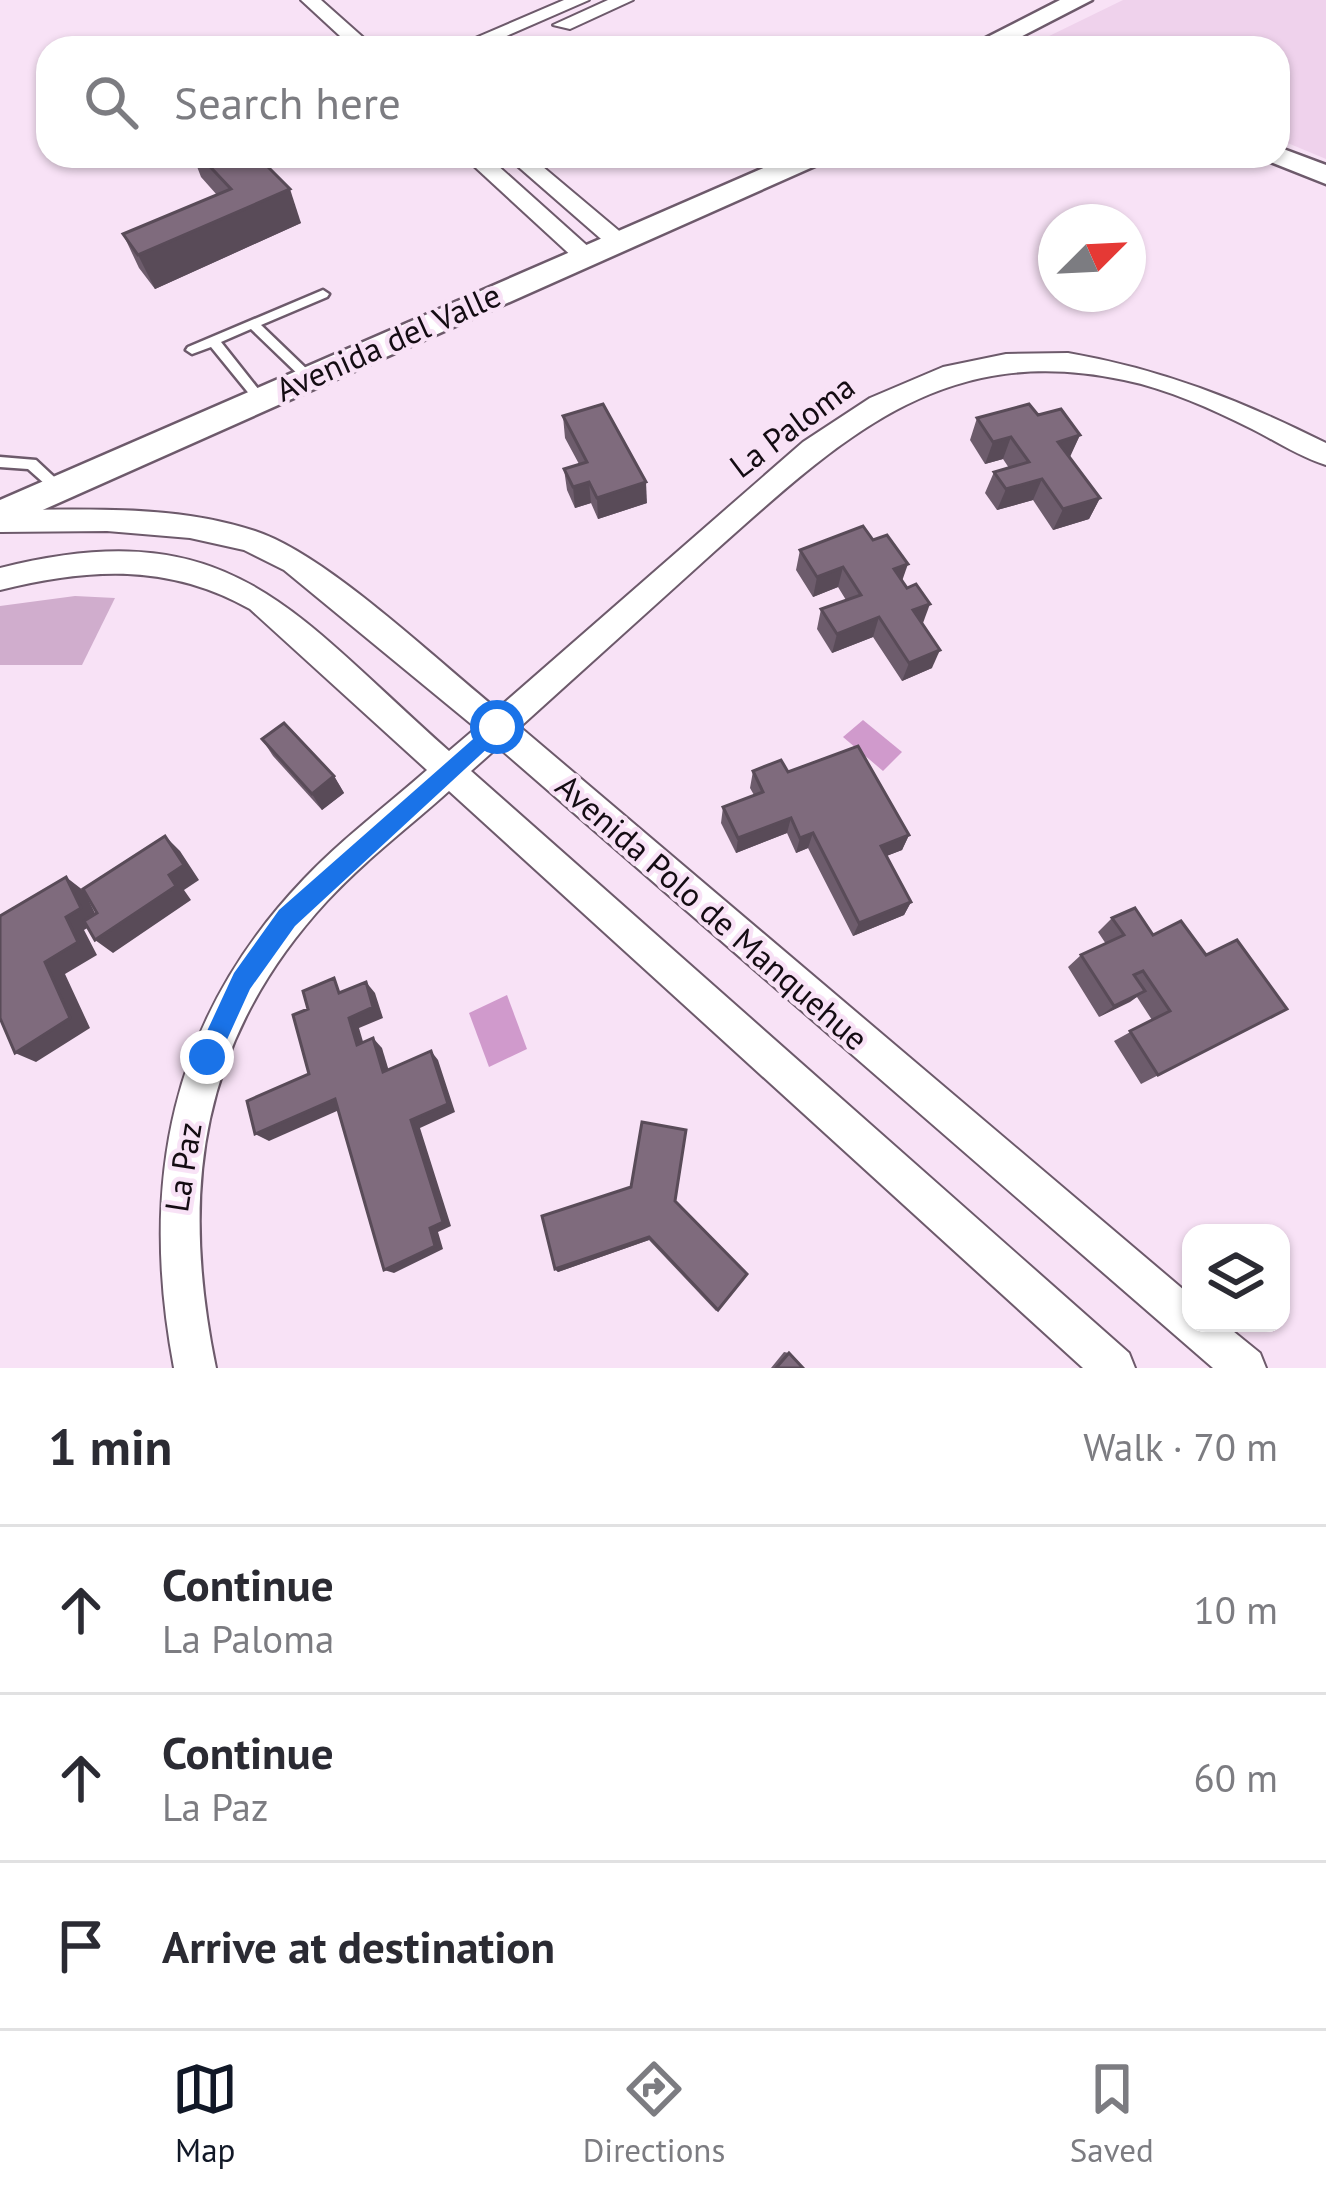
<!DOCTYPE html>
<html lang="en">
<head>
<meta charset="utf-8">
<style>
  :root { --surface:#fff; --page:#f7f7f7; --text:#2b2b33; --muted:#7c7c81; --line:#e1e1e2; --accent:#111827 }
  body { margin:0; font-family:"PT Sans",sans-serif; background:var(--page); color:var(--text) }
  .controls { position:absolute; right:36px; bottom:36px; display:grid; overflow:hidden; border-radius:24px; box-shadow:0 3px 9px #0004 }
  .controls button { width:108px; height:108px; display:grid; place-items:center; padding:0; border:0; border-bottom:3px solid var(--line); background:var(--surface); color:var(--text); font:60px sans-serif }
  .compass { position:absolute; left:1038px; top:204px; width:108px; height:108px; border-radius:50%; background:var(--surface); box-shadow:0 3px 9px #0004; rotate:66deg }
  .stop { position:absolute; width:36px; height:36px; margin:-27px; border:9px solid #1a73e8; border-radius:50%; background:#fff }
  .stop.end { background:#1a73e8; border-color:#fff; box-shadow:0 3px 12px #0008 }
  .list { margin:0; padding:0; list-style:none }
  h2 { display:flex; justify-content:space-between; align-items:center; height:156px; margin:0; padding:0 48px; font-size:51px }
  h2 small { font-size:39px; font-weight:400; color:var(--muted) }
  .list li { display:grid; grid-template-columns:78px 1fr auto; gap:36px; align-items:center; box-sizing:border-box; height:168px; padding:0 48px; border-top:3px solid var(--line) }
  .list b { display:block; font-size:45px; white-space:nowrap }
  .list p { margin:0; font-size:39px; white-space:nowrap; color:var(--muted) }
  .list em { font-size:39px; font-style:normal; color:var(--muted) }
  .icon { flex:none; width:66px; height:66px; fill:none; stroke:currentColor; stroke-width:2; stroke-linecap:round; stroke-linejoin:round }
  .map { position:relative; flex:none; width:1326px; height:1368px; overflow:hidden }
  .search { position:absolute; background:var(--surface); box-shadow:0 3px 9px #0004; left:36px; right:36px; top:36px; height:132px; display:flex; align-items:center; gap:30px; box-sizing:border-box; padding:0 42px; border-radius:36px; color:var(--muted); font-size:45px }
  .sheet { height:660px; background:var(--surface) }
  nav { display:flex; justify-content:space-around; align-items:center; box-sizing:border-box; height:168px; border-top:3px solid var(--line); background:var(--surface); font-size:33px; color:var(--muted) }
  nav a { display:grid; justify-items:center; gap:6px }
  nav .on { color:var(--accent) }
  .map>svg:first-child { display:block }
  .built { fill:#efd2ec }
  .green { fill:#d0adcd }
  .water { fill:#d09acc }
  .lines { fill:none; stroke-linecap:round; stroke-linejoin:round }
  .service-casing { stroke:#6d5a6b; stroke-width:5 }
  .minor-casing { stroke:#6d5a6b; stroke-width:4 }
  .tertiary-casing { stroke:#6d5a6b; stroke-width:5 }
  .service { fill:#fff; fill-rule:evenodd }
  .minor { fill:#fff; fill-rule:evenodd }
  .tertiary { fill:#fff; fill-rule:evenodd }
  .wall { fill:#6d5c6c }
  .shaded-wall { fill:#594b58 }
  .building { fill:#7f6b7d; stroke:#594b58; stroke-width:3 }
  .route { fill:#1a73e8 }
  .labels { text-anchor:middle; stroke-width:9; stroke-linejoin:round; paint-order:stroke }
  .street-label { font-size:33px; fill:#140c13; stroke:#f8e2f6 }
</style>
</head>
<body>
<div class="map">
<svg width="1326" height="1368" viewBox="0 0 1326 1368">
  <rect width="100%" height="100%" fill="#f8e2f6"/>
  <path class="built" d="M1123 0H1326V159L1278 139V48H1064L1043 39Z"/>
  <path class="green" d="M75 596 115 598 82 665H0V606Z"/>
  <g class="water">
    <path d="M863 720 902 752 883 771 843 737Z"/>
    <path d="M507 995 527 1049 489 1067 469 1013Z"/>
  </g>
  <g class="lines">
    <g class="service-casing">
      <g id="service">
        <path d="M323 290 329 294 327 297 261 325 312 374V380H304L251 329 221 342 263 395V401H255L211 347 192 354 186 350 188 347Z"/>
        <path d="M0 457 36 460 66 488 59 493 54 492 28 469 0 467Z"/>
      </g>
    </g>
    <g class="minor-casing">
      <g id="minor">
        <path d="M301 0H321L375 48H353Z"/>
        <path d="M564 0H589L479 48H452Z"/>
        <path d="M608 0H633L570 29 553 25Z"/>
        <path d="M463 156H487L592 250V260H576Z"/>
        <path d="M506 156H530L624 235V245H608Z"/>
        <path d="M1068 353C1161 369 1242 401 1326 443V465C1300 457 1276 441 1252 429 1212 409 1168 389 1124 380 943 341 842 438 716 550 651 609 585 668 520 727L1191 1296V1323H1223L1260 1353 1266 1368H1213L498 747 471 771 1129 1353 1135 1368H1083L449 791C409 827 364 861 327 901 200 1039 179 1189 216 1368H174C139 1183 170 1019 304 879 341 840 386 806 427 770L250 609C168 563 89 568 0 590V568C231 510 291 611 449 751L476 728 284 570 244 550 190 538 107 531 0 532V510C84 510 174 504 255 531 326 554 435 659 497 709L803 442 870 398 943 367 1006 354Z"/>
      </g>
    </g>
    <g class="tertiary-casing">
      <g id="tertiary">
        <path d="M1060 0H1092L999 48H966Z"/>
        <path d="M1278 147 1326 165V184L1268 161 1265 156H1278Z"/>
        <path d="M791 156H828L824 162 0 529V500Z"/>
      </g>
    </g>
    <use href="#service" class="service"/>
    <use href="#minor" class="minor"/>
    <use href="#tertiary" class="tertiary"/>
  </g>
  <g class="wall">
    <path d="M193 156H257L301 223 155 289 139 268 123 234 217 195 201 177Z"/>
    <path d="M1038 415 1080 435 1069 457 1100 498 1089 519 1053 530 1033 500 997 510 985 493 994 472 1009 468 1003 459 985 464 970 440 977 418Z"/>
    <path d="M563 416 647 503 598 519 591 503 575 508 567 490 564 469 579 464 565 438Z"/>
    <path d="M800 550 902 581 922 624 932 668 902 681 873 637 832 653 817 629 821 609 846 600 838 587 813 597 796 570Z"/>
    <path d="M262 739 334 776 344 793 322 810 273 756Z"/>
    <path d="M753 771 788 772 909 835 902 850 886 856 911 902 904 915 853 936 808 848 796 853 787 833 736 853 721 823 723 807 754 795 750 788Z"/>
    <path d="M1112 918 1206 955 1287 1009 1141 1084 1114 1041 1152 1020 1137 997 1099 1017 1068 967 1081 955 1106 944 1098 932Z"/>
    <path d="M675 1202 718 1310 716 1311 649 1240 558 1272 555 1269Z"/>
    <path d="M784 1352 789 1353 803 1368H771Z"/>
  </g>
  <g class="shaded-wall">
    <path d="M290 189 301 223 155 289 138 255Z"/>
    <path d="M1080 435 1070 457 1048 463 1058 442Z"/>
    <path d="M1011 437 1003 459 985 464 993 442Z"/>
    <path d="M1042 479 1033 500 997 510 1006 489Z"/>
    <path d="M589 482 591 503 575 508 573 487Z"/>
    <path d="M646 482 647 503 598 519 597 498Z"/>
    <path d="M1100 498 1089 519 1053 530 1063 509Z"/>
    <path d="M908 564 901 584 894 569Z"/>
    <path d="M843 567 838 587 813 597 817 577Z"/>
    <path d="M930 604 923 623 913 610Z"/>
    <path d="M879 617 873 637 832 653 837 634Z"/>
    <path d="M940 650 932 668 902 681 909 663Z"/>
    <path d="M334 776 344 793 322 810 312 794Z"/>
    <path d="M791 818 787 833 736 853 738 838Z"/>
    <path d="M813 833 808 848 796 853 800 838Z"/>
    <path d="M909 835 902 850 874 861 881 846Z"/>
    <path d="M165 836 180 851 199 880 184 890 191 900 113 953 95 940 169 875Z"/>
    <path d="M66 877 84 891 99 921 84 930 97 955 65 974 90 1028 36 1062 15 1053 45 962 66 917Z"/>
    <path d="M911 902 904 915 853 936 859 923Z"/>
    <path d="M366 982 375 993 383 1018 359 1028 367 1055 357 1045 349 1018Z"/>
    <path d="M1145 991 1130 1002 1099 1017 1114 1006Z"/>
    <path d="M373 1038 382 1048 392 1081 383 1072Z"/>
    <path d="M431 1051 438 1060 455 1112 420 1128 451 1226 438 1232 443 1249 394 1273 384 1270 430 1228 411 1120Z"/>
    <path d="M335 1099 346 1107 269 1141 255 1134Z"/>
    <path d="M649 1237V1240L558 1272 555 1269Z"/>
  </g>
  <g class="building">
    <path d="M200 156H257L290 189 138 255 123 234 231 189Z"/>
    <path d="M603 404 646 482 597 498 589 482 573 487 564 469 587 462 563 416Z"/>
    <path d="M1029 404 1038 415 1061 409 1080 435 1058 442 1100 498 1063 509 1042 479 1006 489 994 472 1029 462 1011 437 993 442 977 418Z"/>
    <path d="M863 526 873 540 887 535 908 564 894 569 907 588 916 584 930 604 913 610 940 650 909 663 879 617 837 634 821 609 861 595 843 567 817 577 800 550Z"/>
    <path d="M284 723 334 776 312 794 262 739Z"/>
    <path d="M858 746 909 835 881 846 911 902 859 923 813 833 800 838 791 818 738 838 723 807 763 792 753 771 781 760 788 772Z"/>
    <path d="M165 836 184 865 169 875 176 886 95 940 84 921 97 913 83 889Z"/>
    <path d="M66 877 81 908 66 917 78 942 45 962 70 1018 15 1053 0 1018V916Z"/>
    <path d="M1135 908 1153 935 1181 921 1206 955 1237 940 1287 1009 1158 1075 1130 1031 1170 1011 1143 971 1134 975 1145 991 1114 1006 1081 955 1124 935 1112 918Z"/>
    <path d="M334 978 339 993 366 982 373 1007 349 1018 357 1045 373 1038 383 1072 431 1051 448 1104 411 1120 443 1222 430 1228 435 1246 384 1270 335 1099 255 1134 247 1101 309 1074 293 1015 308 1009 303 991Z"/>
    <path d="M642 1122 686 1130 675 1201 747 1274 718 1310 649 1237 555 1269 542 1216 631 1187Z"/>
    <path d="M789 1353 803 1368H776Z"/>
  </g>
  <path class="route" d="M497 718 507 727 504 733 295 926 250 989 215 1066H199L195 1057 234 973 279 910Z"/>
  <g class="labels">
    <g class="street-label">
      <text transform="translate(388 342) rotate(-24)" y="12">Avenida del Valle</text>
      <text transform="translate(792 426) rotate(-37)" y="12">La Paloma</text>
      <text transform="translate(712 912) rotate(41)" y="12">Avenida Polo de Manquehue</text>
      <text transform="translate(183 1167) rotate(-81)" y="12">La Paz</text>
    </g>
  </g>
</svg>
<div class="controls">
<button><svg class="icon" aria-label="layers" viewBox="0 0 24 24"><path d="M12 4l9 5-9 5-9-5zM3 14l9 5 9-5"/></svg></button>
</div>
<svg class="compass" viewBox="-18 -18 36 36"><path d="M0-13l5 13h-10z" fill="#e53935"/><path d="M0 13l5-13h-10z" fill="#7c7c81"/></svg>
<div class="stop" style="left:497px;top:727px"></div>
<div class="stop end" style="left:207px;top:1057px"></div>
<div class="search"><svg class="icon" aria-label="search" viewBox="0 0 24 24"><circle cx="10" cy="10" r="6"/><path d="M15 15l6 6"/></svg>Search here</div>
</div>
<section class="sheet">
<h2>1 min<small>Walk · 70 m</small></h2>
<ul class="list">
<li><svg class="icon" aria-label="ahead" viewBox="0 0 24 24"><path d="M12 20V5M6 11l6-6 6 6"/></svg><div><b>Continue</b><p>La Paloma</p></div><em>10 m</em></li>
<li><svg class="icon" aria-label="ahead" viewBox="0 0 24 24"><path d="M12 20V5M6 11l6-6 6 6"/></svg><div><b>Continue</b><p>La Paz</p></div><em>60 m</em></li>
<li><svg class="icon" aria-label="arrive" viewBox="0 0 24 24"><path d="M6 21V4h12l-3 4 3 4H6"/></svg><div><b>Arrive at destination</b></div></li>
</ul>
</section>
<nav>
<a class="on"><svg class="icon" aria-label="map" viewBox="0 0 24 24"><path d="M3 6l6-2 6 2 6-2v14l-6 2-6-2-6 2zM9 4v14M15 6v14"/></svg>Map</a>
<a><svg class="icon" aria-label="directions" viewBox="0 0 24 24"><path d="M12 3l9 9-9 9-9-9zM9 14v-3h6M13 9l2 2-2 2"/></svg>Directions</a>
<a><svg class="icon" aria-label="saved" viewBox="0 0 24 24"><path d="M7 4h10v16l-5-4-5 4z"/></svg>Saved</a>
</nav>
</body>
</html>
